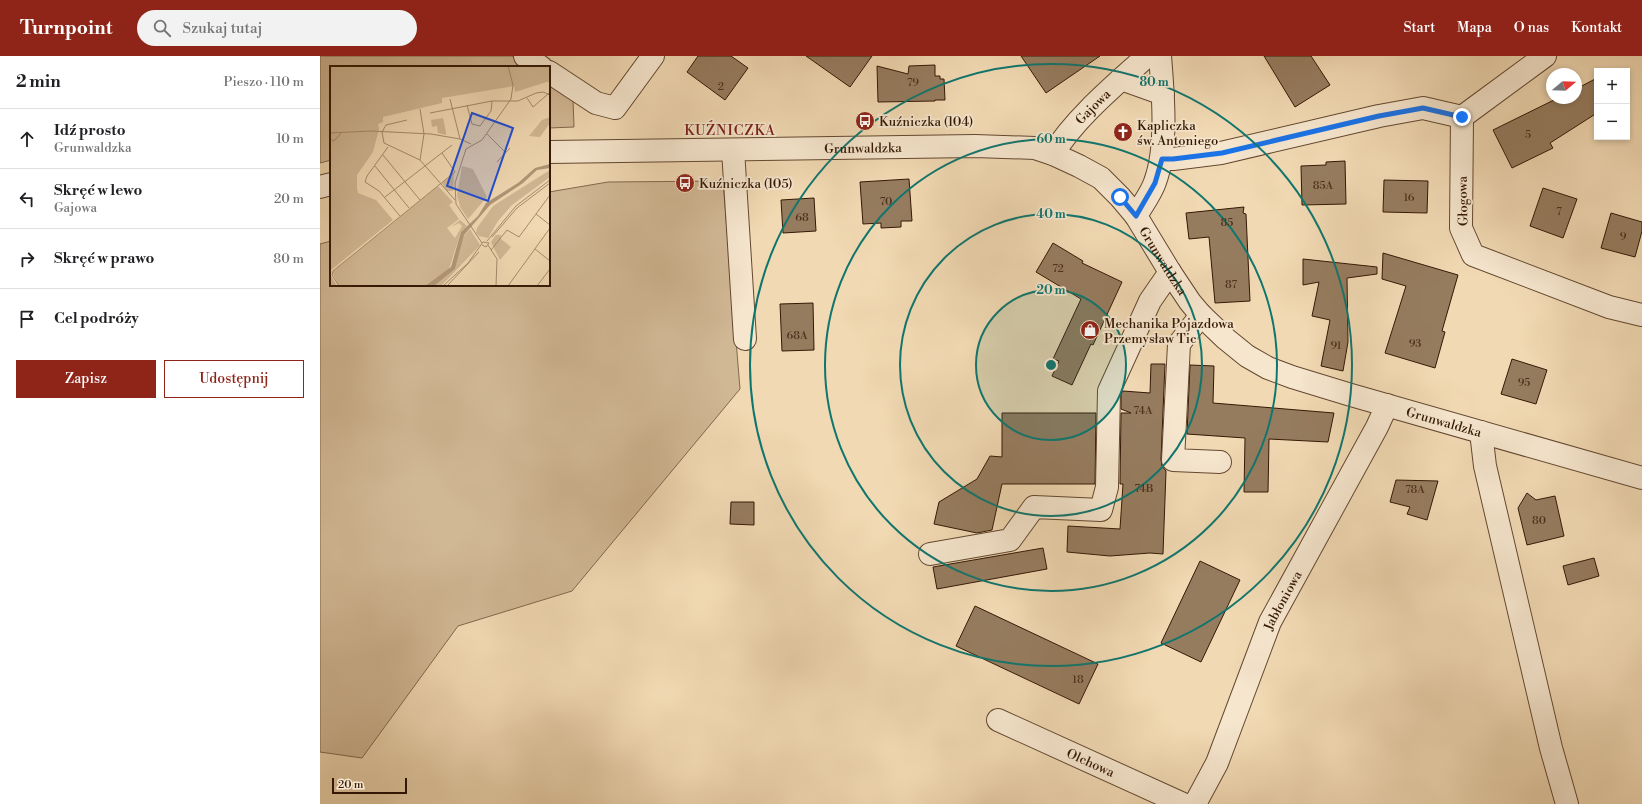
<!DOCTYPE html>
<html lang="pl">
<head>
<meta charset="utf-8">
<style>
  :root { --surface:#fff; --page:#f2f2f2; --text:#202124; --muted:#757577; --line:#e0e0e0; --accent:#8f2418 }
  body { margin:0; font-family:"Libre Bodoni",serif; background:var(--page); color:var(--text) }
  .controls { position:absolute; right:12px; top:12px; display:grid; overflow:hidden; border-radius:0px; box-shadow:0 2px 6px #0003 }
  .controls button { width:36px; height:36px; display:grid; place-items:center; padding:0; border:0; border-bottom:1px solid var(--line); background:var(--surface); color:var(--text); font:20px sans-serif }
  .compass { position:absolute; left:1226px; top:12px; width:36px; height:36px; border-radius:50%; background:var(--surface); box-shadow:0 2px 6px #0003; rotate:71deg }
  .scale { position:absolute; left:12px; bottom:10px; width:75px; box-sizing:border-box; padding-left:4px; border:2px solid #341805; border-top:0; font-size:11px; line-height:14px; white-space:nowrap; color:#341805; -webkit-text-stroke:3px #f6e6ce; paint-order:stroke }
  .stop { position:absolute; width:12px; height:12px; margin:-9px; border:3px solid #1a73e8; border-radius:50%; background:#fff }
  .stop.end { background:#1a73e8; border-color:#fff; box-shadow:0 1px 4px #0008 }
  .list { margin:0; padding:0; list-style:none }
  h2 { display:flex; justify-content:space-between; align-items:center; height:52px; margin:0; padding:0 16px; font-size:17px }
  h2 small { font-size:13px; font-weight:400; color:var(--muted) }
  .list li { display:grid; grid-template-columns:26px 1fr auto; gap:12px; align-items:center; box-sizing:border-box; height:60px; padding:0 16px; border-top:1px solid var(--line) }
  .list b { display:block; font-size:15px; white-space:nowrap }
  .list p { margin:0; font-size:13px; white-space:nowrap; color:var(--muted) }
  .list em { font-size:13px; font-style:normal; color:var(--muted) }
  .actions { display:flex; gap:8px; padding:12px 16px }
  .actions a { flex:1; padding:9px 0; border:1px solid var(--accent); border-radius:0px; text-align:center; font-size:14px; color:var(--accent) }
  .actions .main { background:var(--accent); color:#fff }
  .icon { flex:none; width:22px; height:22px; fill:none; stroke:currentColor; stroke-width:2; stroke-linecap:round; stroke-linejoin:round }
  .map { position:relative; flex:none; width:1322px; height:748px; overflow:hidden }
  header { display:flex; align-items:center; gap:24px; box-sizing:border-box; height:56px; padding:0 20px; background:var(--accent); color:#fff }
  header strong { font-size:19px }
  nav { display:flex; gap:22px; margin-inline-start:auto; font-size:14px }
  .search { width:280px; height:36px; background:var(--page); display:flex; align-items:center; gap:10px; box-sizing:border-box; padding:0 14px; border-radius:22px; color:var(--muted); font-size:15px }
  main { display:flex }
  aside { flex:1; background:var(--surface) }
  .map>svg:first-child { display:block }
  .green { fill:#d1b895; stroke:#82684d }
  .building { fill:#967c5f; stroke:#341805 }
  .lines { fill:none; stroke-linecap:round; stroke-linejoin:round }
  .minor-casing { stroke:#634830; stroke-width:24 }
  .minor { stroke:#f6e6ce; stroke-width:22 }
  .route { stroke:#1a73e8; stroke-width:5 }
  .ring { fill:none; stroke:#0f766e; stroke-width:2 }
  .labels { text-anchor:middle; stroke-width:3.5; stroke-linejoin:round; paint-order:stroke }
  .number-label { font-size:11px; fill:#4c311c }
  .street-label { font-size:13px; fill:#341805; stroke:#f6e6ce }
  .poi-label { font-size:13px; fill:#341805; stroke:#f6e6ce; text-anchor:start }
  .neighbourhood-label { font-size:14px; letter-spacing:1px; fill:#7a1f14; stroke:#f6e6ce }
  .inset-road { fill:none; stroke:#a58c6d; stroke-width:1 }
  .view { fill:#1d4ed8; fill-opacity:0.15; stroke:#1d4ed8; stroke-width:2 }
  .inset-edge { fill:none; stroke:#341805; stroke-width:2 }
  .centre { fill:#0f766e; stroke:#f6e6ce; stroke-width:2 }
  .ring-label { font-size:12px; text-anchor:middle; font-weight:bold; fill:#0f766e; stroke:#f6e6ce; stroke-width:3.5; stroke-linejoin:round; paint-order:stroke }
</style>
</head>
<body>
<header>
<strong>Turnpoint</strong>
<div class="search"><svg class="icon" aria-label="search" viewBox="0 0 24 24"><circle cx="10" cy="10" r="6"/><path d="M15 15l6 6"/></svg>Szukaj tutaj</div>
<nav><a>Start</a><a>Mapa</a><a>O nas</a><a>Kontakt</a></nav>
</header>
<main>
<aside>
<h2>2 min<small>Pieszo · 110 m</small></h2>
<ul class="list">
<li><svg class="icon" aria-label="ahead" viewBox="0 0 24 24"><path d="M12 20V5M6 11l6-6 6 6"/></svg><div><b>Idź prosto</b><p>Grunwaldzka</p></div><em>10 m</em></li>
<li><svg class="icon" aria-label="left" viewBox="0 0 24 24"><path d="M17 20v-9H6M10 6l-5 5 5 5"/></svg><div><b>Skręć w lewo</b><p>Gajowa</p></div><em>20 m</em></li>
<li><svg class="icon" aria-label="right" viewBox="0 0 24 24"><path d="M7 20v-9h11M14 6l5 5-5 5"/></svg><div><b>Skręć w prawo</b></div><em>80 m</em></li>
<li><svg class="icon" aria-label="arrive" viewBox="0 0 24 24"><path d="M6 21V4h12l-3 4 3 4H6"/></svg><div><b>Cel podróży</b></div></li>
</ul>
<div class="actions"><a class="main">Zapisz</a><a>Udostępnij</a></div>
</aside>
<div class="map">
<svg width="1322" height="748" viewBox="0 0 1322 748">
  <rect width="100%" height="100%" fill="#f1d9b3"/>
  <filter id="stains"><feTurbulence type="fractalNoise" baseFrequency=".005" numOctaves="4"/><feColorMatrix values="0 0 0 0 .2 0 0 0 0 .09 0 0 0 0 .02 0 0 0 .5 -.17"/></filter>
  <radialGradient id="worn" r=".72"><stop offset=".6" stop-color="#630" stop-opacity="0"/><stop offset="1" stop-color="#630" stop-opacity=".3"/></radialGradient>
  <g class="green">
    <path d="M0 0H192L208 11H11V104L0 107Z"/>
    <path d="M229 26 253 43 254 71 229 72Z"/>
    <path d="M403 125 420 333 252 535 138 570 42 702 0 696V188L11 185V229H229V136L288 126Z"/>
  </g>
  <g class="building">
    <path d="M378 0H411L428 12 405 44 367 16Z"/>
    <path d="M486 0H552L530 31Z"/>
    <path d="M701 0H780L726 37Z"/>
    <path d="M944 0H991L1010 29 975 51Z"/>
    <path d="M615 9V20H620V23H624L625 44H615V45L558 46 557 10 588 18 589 10Z"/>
    <path d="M1277 22V57L1230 87 1233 92 1192 112 1173 74 1238 42H1256V33Z"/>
    <path d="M1025 105 1026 148 982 149 981 110 1006 109V106Z"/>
    <path d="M589 123 592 165H581V171L561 172V167L543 168 540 126Z"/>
    <path d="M1064 124 1108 125 1107 157 1063 156Z"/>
    <path d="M1223 132 1257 143 1243 182 1210 170Z"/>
    <path d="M494 142 496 175 463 177 461 144Z"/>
    <path d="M924 151 923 157 926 158 930 245 895 247 889 181 869 183 866 157Z"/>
    <path d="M1291 157 1322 166V175L1315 201 1281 192Z"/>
    <path d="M733 187 763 205 762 207 802 226 773 289 771 288 752 329 732 320 739 305 733 303 761 243 716 216Z"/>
    <path d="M1063 197 1138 219 1122 275 1125 276 1115 312 1065 297 1086 230 1062 223Z"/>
    <path d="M983 203 1057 211V218L1027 222 1028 286 1023 315 1001 310 1010 264 992 260 999 226 983 229Z"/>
    <path d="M493 247 494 294 462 295 460 248Z"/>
    <path d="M1192 303 1227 314 1216 348 1181 338Z"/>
    <path d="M831 308H845L841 403 842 410 846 415 843 498 830 497 790 500 747 496 748 470 800 473 803 428H800L801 357H811L801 353V338L803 335 830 337Z"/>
    <path d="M870 309 894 310 893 347 1014 357 1008 386 949 383 948 436H924L925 382 867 378Z"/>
    <path d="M682 357H776L775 428H682L672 474 657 477 614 468 619 446 657 423 670 400 682 401Z"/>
    <path d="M1076 424 1118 425 1107 464 1087 458 1090 451 1070 446Z"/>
    <path d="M1207 437 1216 444 1235 440 1244 480 1207 489 1198 452Z"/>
    <path d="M411 446H434V469L410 468Z"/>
    <path d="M723 492 727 513 617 533 613 511Z"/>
    <path d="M1274 502 1279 520 1248 529 1243 510Z"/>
    <path d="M880 505 920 524 881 606 841 587Z"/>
    <path d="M655 550 778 608 759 648 636 590Z"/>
  </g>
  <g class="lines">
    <g class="minor-casing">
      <g id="minor">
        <path d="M205 0 221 11"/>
        <path d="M229 16 276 47 295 52 333 0"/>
        <path d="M801 23 843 38"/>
        <path d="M1142 61 1141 172 1153 199 1289 251 1322 259"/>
        <path d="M1142 61 1225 0"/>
        <path d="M413 94 425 283"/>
        <path id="s1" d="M229 96 655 90 715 92 733 98 759 110 781 122 800 141 816 160 850 216 870 246 881 259 906 283 927 300 948 312 972 321 1031 339 1322 422"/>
        <path id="s2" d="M733 98C755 62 795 29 827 0"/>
        <path d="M842 103H853L901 97 1059 60 1103 52 1142 61"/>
        <path d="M0 131 11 128"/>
        <path d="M816 160C822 149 831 138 835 126 848 91 843 37 840 0"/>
        <path d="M881 259 859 288 853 404 900 406"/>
        <path d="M1161 376 1165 410 1231 692 1247 748"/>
        <path d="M610 498 690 484 714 451 781 454 787 431 789 335 830 245 850 216"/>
        <path id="s3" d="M678 664 863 748"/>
        <path id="s4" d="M875 748 897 707 950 566 1057 371 1067 349"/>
      </g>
    </g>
    <use href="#minor" class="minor"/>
  </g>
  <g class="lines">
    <path class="route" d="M800 141 816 160 835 127 842 103H853L902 97 1059 60 1103 52 1142 61"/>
  </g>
  <circle cx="731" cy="309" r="75" fill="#0f766e" fill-opacity=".12"/>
  <g class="ring">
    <circle cx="731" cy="309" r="75"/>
    <circle cx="731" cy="309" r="151"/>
    <circle cx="731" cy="309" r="226"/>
    <circle cx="731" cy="309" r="301"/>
  </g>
  <defs>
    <g id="bus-disc" transform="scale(1)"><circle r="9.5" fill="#8f2418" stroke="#f6e6ce"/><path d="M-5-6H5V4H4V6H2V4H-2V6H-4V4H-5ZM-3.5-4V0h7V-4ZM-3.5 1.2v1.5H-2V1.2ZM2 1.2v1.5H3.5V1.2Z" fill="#fff"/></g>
    <g id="church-disc" transform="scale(1)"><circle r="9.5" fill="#8f2418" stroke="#f6e6ce"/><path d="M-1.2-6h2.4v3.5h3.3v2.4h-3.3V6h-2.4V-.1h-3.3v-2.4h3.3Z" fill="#fff"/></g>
    <g id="shop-disc" transform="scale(1)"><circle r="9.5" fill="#8f2418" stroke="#f6e6ce"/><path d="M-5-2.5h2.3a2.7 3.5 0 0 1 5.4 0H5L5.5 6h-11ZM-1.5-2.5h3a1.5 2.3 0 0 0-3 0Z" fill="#fff"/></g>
  </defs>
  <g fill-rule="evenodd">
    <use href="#bus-disc" x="545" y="65"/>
    <use href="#church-disc" x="803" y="76"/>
    <use href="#bus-disc" x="365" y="127"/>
    <use href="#shop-disc" x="770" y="274"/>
  </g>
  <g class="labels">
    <g class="number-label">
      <text x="593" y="30">79</text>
      <text x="401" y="34">2</text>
      <text x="1208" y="82">5</text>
      <text x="1003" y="133">85A</text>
      <text x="1089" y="145">16</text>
      <text x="566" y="149">70</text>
      <text x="1239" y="159">7</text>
      <text x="482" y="165">68</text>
      <text x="907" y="170">85</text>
      <text x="1303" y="184">9</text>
      <text x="738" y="216">72</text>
      <text x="911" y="232">87</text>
      <text x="477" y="283">68A</text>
      <text x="1095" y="291">93</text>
      <text x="1016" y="293">91</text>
      <text x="1204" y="330">95</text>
      <text x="823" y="358">74A</text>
      <text x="824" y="436">74B</text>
      <text x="1095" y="437">78A</text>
      <text x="1219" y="468">80</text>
      <text x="758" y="627">18</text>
    </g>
    <g class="street-label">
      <text dy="5" stroke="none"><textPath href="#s2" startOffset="62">Gajowa</textPath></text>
      <text dy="5" stroke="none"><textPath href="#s1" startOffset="314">Grunwaldzka</textPath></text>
      <text transform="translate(1142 145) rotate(-91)" y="5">Głogowa</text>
      <text dy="5" stroke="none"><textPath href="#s1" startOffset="663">Grunwaldzka</textPath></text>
      <text dy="5" stroke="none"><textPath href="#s1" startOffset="999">Grunwaldzka</textPath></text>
      <text dy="5" stroke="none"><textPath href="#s4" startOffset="222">Jabłoniowa</textPath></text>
      <text dy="5" stroke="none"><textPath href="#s3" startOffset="102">Olchowa</textPath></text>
    </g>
    <g class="poi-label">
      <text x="559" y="70">Kuźniczka (104)</text>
      <text x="817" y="74">Kapliczka<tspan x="817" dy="15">św. Antoniego</tspan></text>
      <text x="379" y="132">Kuźniczka (105)</text>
      <text x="784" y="272">Mechanika Pojazdowa<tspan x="784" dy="15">Przemysław Tic</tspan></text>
    </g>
    <g class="neighbourhood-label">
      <text x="410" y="79">KUŹNICZKA</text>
    </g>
  </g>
  <g transform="translate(10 10)">
    <rect width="220" height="220" fill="#f1d9b3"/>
    <path d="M0 0H220V15L185 26 184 20 112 32V37L53 51V56L48 58 49 63 43 86 27 109V122L28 127 46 134 63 154 1 204V210L7 220H0ZM220 51V57L210 71 199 70 212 54ZM113 52 116 66V69L108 67 107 60 102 61 101 54ZM132 100 143 103 157 131 138 153 130 141 127 129ZM220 104V111L182 139 168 155 158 172 149 170 146 167 147 162 163 140ZM124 107 123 125H117L112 117ZM108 120 123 136 119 139 129 153 117 162 125 172 132 160 129 157 121 161 130 154 137 160 131 166 119 203 95 220H9L2 206ZM140 163 150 179 111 220H104L125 203 133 171ZM166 169H171V173L181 181 170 194 161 176Z" fill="#d1b895"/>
    <path d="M220 98V102L207 104 193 117 160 139 134 169 125 203 104 220H95L121 201 131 166 148 150 156 137 188 117 205 102Z" fill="#b19778"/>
    <path class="inset-road" d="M197 32 203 41 218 28 220 30M120 33 130 73M137 39 142 58 150 60 161 45 162 35M90 43 94 68 90 94M100 47 162 35H188L206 27 213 26 218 28 220 26M77 54 56 59 52 66 54 77 90 94 125 134M0 67 41 65 101 68 130 73 141 78M157 68 175 86M0 73 4 75 11 67M58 81 37 110 35 116 49 125 70 150M53 89 90 134M167 96 180 82M45 100 79 142M55 131 122 79M206 148 220 159M162 171 187 142 220 117M157 175 186 140 220 114M152 177 126 138 125 117 136 83 152 74 181 33 183 19 178 0M158 179 167 193 166 220M205 183 220 195M161 184 177 164 189 171 220 129M9 220 2 209 3 205 125 106 112 87M113 220 138 197 153 176 159 177 156 181 152 179M117 220 149 186M178 220 220 162M207 220 220 203"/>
    <path class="view" d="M142 47 183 62 158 135 117 120Z"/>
    <rect width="220" height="220" class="inset-edge"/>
  </g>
  <circle cx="731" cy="309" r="6" class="centre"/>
  <g class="ring-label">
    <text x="834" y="30">80 m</text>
    <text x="731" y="87">60 m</text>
    <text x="731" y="162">40 m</text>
    <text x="731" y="238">20 m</text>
  </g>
  <rect width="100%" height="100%" filter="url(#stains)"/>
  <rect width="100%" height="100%" fill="url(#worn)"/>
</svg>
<div class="controls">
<button>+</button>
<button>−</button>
</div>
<svg class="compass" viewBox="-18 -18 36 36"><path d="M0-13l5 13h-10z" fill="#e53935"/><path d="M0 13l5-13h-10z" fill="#757577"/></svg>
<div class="scale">20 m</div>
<div class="stop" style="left:800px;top:141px"></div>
<div class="stop end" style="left:1142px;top:61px"></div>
</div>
</main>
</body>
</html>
